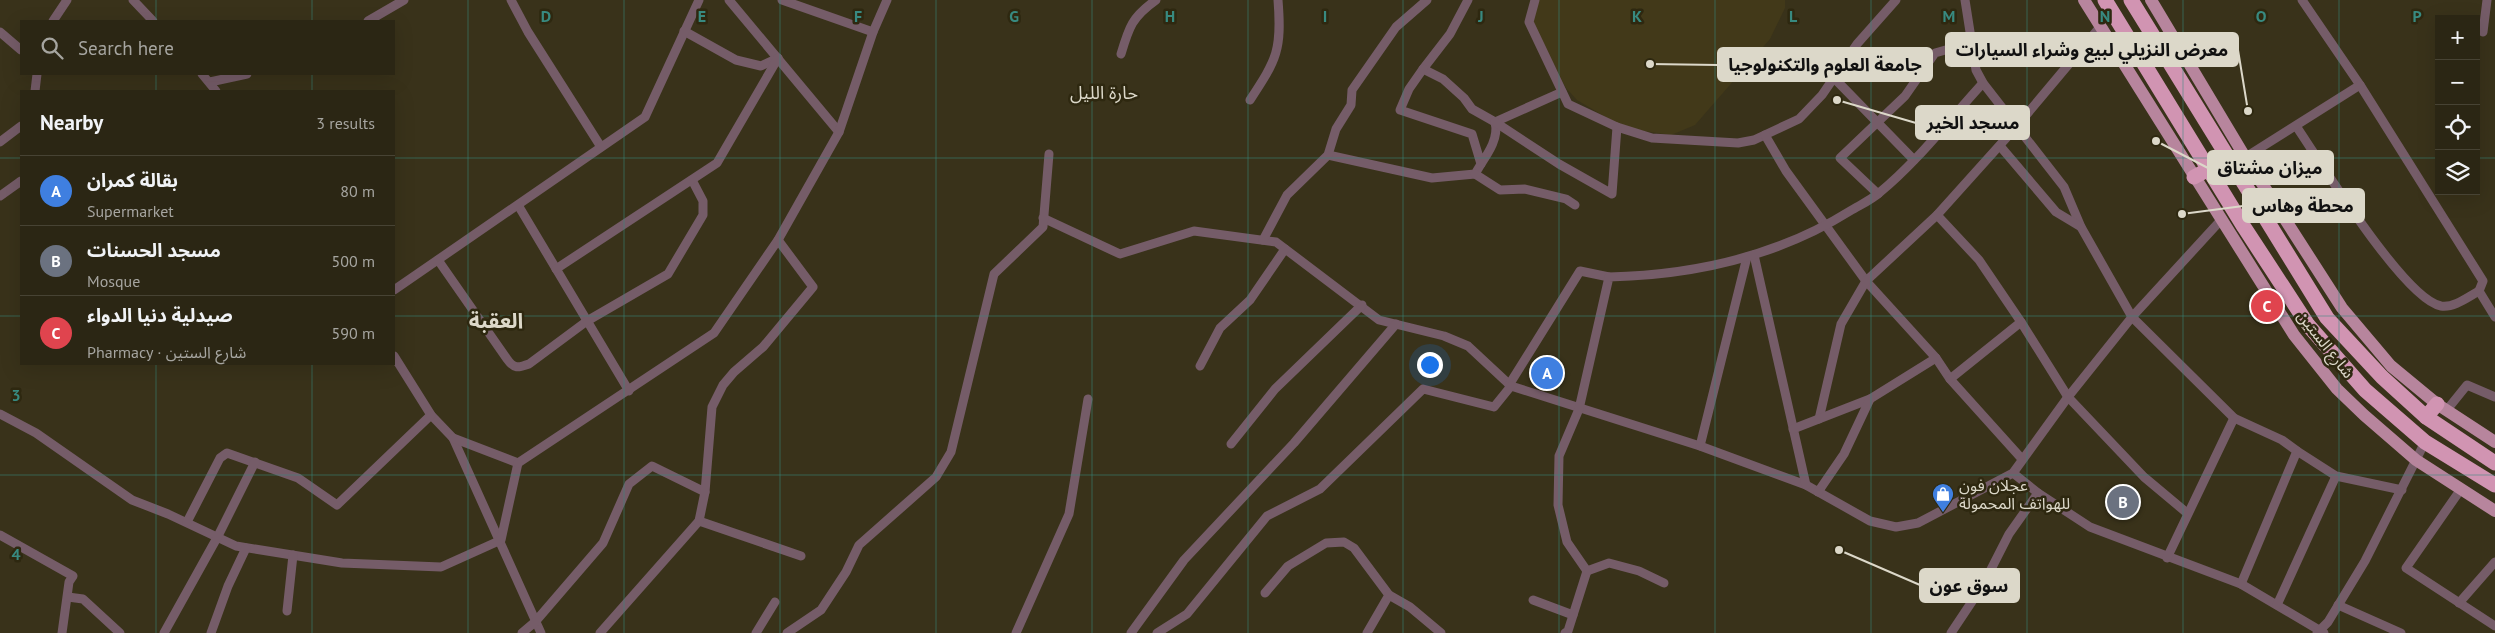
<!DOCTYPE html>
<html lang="en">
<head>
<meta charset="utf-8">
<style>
  :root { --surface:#2b2614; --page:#332e1d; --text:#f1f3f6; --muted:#a6a5a0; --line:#474334; --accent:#ea580c }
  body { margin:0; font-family:"PT Sans","Noto Sans Arabic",sans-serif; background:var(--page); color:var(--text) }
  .controls { position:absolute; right:15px; top:15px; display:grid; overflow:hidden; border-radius:0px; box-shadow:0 5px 20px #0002 }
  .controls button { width:45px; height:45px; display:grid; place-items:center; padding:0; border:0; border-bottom:1px solid var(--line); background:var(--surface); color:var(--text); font:25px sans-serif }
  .you { position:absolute; left:1429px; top:364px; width:18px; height:18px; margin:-12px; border:4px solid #fff; border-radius:50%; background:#1a73e8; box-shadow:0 0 0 8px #1a73e833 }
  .badge { display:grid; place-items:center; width:32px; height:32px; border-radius:50%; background:var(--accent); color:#fff; font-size:16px; font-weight:700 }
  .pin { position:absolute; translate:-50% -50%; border:2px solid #fff; box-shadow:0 1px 5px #0006 }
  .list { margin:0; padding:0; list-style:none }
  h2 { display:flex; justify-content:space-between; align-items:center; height:65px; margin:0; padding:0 20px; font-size:21px }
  h2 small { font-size:16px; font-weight:400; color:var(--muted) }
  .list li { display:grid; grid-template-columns:32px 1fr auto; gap:15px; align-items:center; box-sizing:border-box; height:70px; padding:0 20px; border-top:1px solid var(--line) }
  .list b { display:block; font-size:19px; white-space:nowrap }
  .list p { margin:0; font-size:16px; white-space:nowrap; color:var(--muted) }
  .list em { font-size:16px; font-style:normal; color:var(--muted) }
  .icon { flex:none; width:28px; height:28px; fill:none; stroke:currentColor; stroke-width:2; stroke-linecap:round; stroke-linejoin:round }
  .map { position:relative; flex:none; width:2495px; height:633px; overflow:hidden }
  .search { position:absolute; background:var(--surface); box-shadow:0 5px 20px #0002; left:20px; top:20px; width:375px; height:55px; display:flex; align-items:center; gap:12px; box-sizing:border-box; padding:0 18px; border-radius:0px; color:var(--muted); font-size:19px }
  .panel { position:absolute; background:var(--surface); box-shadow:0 5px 20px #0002; left:20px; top:90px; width:375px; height:275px; border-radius:0px }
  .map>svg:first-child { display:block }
  .built { fill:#423919 }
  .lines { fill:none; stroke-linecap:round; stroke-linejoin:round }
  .street { stroke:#755c68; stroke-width:9 }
  .primary { stroke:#b7859d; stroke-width:12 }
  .highway { stroke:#d194b2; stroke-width:15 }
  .grid { fill:none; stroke:#388a80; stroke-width:1; stroke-opacity:0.55 }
  .labels { text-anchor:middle; stroke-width:5; stroke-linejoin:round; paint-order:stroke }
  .street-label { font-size:16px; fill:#dcd8c9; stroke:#2e2810 }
  .poi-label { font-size:16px; fill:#dcd8c9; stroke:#2e2810; text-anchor:start }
  .neighbourhood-label { font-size:18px; fill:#dcd8c9; stroke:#2e2810 }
  .district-label { font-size:21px; font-weight:bold; fill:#dcd8c9; stroke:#2e2810 }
  .grid-label { font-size:16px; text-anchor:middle; font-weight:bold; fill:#388a80; stroke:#2e2810; stroke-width:5; stroke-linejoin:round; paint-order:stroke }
  .leader { fill:none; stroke:#dcd8c9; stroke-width:2 }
  .callout-dot { fill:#dcd8c9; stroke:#2e2810; stroke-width:2 }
  .callout { fill:#dcd8c9; stroke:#dcd8c9; stroke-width:2 }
  .callout-label { font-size:18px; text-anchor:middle; font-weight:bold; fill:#111 }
</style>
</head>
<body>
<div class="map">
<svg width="2495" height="633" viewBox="0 0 2495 633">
  <rect width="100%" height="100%" fill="#39321a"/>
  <path class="built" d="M1537 0H1785V8L1770 39 1695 125 1671 135 1624 128 1577 100 1566 88 1532 23Z"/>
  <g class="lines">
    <g class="street">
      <path d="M133 0 153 21"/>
      <path d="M511 0 528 32 601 147"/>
      <path d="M729 0 839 132"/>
      <path d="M782 0 873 32"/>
      <path d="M1468 0 1450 34 1423 69 1443 79 1464 98 1472 109 1495 122 1562 92"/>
      <path d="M1535 0 1529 22 1568 104 1617 127 1652 138 1738 143 1754 140 1799 119 1822 95 1857 44 1896 0"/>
      <path d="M1965 0 1976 70 1983 83 2064 187 2081 227 2132 317 2234 418 2282 440 2297 451 2241 584"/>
      <path d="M2302 0 2360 85 2483 281 2479 291 2495 317"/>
      <path d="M53 21 67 0"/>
      <path d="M368 21 404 0"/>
      <path d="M684 31 736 60 761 66 778 58"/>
      <path d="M0 32 21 50"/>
      <path d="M2483 32 2487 0"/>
      <path d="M1121 54C1129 27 1132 17 1156 0"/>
      <path d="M1423 69 1409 89 1400 110 1472 134 1481 164C1489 152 1499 137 1495 122"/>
      <path d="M202 74 216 91"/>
      <path d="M1834 78 1914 160"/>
      <path d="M210 82 247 74"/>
      <path d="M35 91 37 74"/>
      <path d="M1250 100C1277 59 1282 50 1278 0"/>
      <path d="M1495 122 1559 164 1612 194 1617 127"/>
      <path d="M2296 126C2320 161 2404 299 2441 306 2454 308 2468 297 2479 291"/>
      <path d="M1765 135 1786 171 1866 281 1936 358 1950 379 2022 459"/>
      <path d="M0 142 21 126"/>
      <path d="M2000 146 2056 212 2081 227"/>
      <path d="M1328 155 1432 178 1475 174 1481 164"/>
      <path d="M2241 160 2360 85"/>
      <path d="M1475 174 1500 190 1525 189 1566 199 1575 205"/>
      <path d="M1878 194 1840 158 1905 96 1935 53 1970 43"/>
      <path d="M0 196 21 181"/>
      <path d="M518 205 629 391"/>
      <path d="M1937 215 1979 260 2021 322 2068 397 2144 477 2187 513"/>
      <path d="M1043 218 1120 254 1194 231 1276 242 1379 320 1444 336 1468 346 1511 386 1700 446 1806 485 1870 521 1896 527 1918 523 2013 473 2068 397 2132 317 2221 220"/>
      <path d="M1263 240 1287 195 1328 155 1336 129 1351 105 1352 90 1396 27 1427 0"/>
      <path d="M1754 255 1806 485"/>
      <path d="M438 260 507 359C514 369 518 368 529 364L587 321 668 274 703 215V201L692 180"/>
      <path d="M556 269 717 163 778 58"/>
      <path d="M394 290 645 117 699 0"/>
      <path d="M394 356 431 415 453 438 541 633"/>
      <path d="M1200 366 1220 328 1250 300 1285 249"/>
      <path d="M1950 379 2021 322"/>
      <path d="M1509 385 1580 271 1609 277"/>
      <path d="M2446 411 2467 385 2495 397"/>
      <path d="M0 414 36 433 132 500 168 514 236 546 342 563 441 567 501 540 518 463 453 438"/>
      <path d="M1819 419 1841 324 1866 281 1937 215 2017 126 2100 27"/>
      <path d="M1793 429 1870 399 1936 358"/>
      <path d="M1231 444 1275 389 1362 305"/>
      <path d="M1700 446 1747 257"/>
      <path d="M2297 451 2336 476 2402 490"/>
      <path d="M518 463 714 333 778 240 839 132 873 32 887 0"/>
      <path d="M2013 473 2038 493 2090 527 2241 584 2324 633"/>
      <path d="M2461 489 2406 568 2495 626"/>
      <path d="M1818 492 1844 454 1870 399"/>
      <path d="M699 521 801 556"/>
      <path d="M187 522 220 458 227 453 298 478 337 505 431 415"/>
      <path d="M0 535 73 576 69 582 62 633"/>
      <path d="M2167 558 2234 418"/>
      <path d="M1587 571 1609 563 1639 571 1664 583"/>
      <path d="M1265 593 1288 566 1326 543 1344 542 1354 548 1389 595 1367 633"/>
      <path d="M1389 595 1410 607 1441 633"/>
      <path d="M68 597 83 599 120 633"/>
      <path d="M1533 600 1573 615"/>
      <path d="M2459 603 2495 562"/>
      <path d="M2277 605 2336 476"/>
      <path d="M2338 605 2401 633"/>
      <path d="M287 611 293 555"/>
      <path d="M164 633 218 536 255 462"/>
      <path d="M211 633 228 586 246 548"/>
      <path d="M522 633 535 622 603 543 629 484 652 466 705 492"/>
      <path d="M600 633 699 521 705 492 712 407 723 385 734 372 763 347 813 287 778 240"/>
      <path d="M756 633 775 602"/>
      <path d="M787 633 821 610 846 572 859 545 936 477 951 452 994 274 1043 227 1049 154"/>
      <path d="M1016 633 1069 514 1088 399"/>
      <path d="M1131 633 1184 560 1294 443 1396 324"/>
      <path d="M1157 633 1187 614 1267 516 1320 489 1423 389 1494 407 1511 386"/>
      <path d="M1565 633 1568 631 1587 571 1567 542 1558 505 1559 456 1579 409 1609 277C1693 275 1778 256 1850 211 1860 205 1871 200 1879 193 1918 161 1949 120 1983 83"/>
      <path d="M1951 633 1983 585 2009 534 2038 493"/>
      <path d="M2317 633 2328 622 2365 561 2425 442"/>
    </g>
    <g class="primary">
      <path d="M2084 0 2294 335 2337 389 2364 415 2416 460 2495 511"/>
      <path d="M2151 0 2245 157 2342 308 2391 366 2437 404 2495 442"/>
    </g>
    <g class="highway">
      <path d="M2105 0 2244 227 2308 325 2365 390 2425 442 2495 485"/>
      <path d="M2131 0 2327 318 2382 377 2426 417 2495 463"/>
      <path d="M2194 177 2209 169"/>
      <path d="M2426 417 2437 404"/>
    </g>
  </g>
  <path class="grid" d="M156 0V21M312 0V21M468 0V633M624 0V633M780 0V633M936 0V633M1092 0V633M1248 0V633M1403 0V633M1559 0V633M1715 0V633M1871 0V633M2027 0V633M2183 0V633M2339 0V633M156 74V91M312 74V91M0 158H21M394 158H2439M2476 158H2495M0 316H21M394 316H2495M156 364V633M312 364V633M0 475H2495"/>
  <defs>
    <g id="shop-pin" transform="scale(1.125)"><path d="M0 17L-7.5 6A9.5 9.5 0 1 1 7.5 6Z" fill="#3f7fe0" stroke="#2e2810"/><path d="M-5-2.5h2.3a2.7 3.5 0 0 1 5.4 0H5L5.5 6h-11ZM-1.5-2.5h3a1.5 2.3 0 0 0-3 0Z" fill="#fff"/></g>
  </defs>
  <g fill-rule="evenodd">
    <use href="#shop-pin" x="1943" y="494"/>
  </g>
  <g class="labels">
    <g class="street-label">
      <text transform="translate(2326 344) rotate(52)" y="6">شارع الستين</text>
    </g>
    <g class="poi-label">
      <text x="1959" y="491">عجلان فون<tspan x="1959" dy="18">للهواتف المحمولة</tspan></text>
    </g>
    <g class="neighbourhood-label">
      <text x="1104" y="99">حارة الليل</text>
    </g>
    <g class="district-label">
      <text x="496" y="328">العقبة</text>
    </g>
  </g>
  <g class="grid-label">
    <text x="546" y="22">D</text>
    <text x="702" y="22">E</text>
    <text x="858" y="22">F</text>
    <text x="1014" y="22">G</text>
    <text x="1170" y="22">H</text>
    <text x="1325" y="22">I</text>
    <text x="1481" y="22">J</text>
    <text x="1637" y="22">K</text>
    <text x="1793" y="22">L</text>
    <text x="1949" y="22">M</text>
    <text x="2105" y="22">N</text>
    <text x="2261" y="22">O</text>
    <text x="2417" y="22">P</text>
    <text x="16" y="401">3</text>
    <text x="16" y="560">4</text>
  </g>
  <path class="leader" d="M2248 111L2238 50M1650 64L1718 65M1837 100L1916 123M2156 141L2208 168M2182 214L2243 206M1839 550L1920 585"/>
  <g class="callout-dot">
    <circle cx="2248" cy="111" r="5"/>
    <circle cx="1650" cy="64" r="5"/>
    <circle cx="1837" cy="100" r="5"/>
    <circle cx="2156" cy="141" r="5"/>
    <circle cx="2182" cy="214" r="5"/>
    <circle cx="1839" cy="550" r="5"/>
  </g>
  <g class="callout">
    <rect x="1946" y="33" width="292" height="33" rx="5"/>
    <rect x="1718" y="48" width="214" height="33" rx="5"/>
    <rect x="1916" y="106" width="113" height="33" rx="5"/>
    <rect x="2208" y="151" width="125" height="33" rx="5"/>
    <rect x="2243" y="189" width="121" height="33" rx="5"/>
    <rect x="1920" y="569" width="99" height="33" rx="5"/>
  </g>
  <g class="callout-label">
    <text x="2092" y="56">معرض النزيلي لبيع وشراء السيارات</text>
    <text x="1825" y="71">جامعة العلوم والتكنولوجيا</text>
    <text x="1973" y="129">مسجد الخير</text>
    <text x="2270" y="174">ميزان مشتاق</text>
    <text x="2303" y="212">محطة وهاس</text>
    <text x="1969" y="592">سوق عون</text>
  </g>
</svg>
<div class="controls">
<button>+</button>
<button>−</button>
<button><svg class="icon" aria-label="locate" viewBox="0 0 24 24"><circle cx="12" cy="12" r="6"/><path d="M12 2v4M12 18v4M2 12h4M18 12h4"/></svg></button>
<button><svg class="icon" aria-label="layers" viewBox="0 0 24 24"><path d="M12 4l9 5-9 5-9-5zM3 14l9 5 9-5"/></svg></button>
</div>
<div class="you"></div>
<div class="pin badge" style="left:1547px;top:373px;background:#3f7fe0">A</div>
<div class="pin badge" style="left:2123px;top:502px;background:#6b7280">B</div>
<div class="pin badge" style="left:2267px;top:306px;background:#e0444e">C</div>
<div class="search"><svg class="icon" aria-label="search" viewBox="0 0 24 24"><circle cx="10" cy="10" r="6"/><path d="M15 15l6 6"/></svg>Search here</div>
<section class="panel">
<h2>Nearby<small>3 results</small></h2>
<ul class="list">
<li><span class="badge" style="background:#3f7fe0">A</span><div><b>بقالة كمران</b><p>Supermarket</p></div><em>80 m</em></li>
<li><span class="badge" style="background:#6b7280">B</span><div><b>مسجد الحسنات</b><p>Mosque</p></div><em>500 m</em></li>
<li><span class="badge" style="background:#e0444e">C</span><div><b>صيدلية دنيا الدواء</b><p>Pharmacy · شارع الستين</p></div><em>590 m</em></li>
</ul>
</section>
</div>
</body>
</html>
